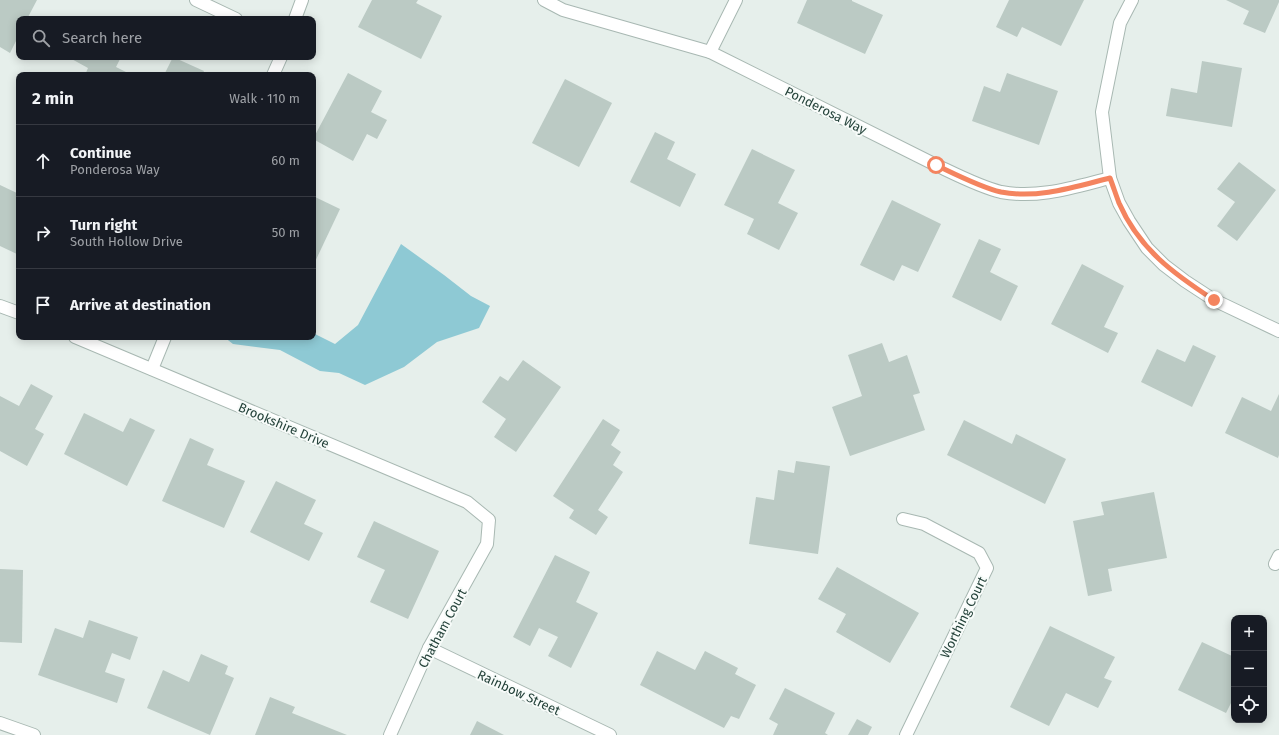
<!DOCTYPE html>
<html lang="en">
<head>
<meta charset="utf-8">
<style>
  :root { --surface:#171b24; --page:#242831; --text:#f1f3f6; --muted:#9ea1a6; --line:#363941 }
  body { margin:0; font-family:"Fira Sans",sans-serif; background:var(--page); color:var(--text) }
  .controls { position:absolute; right:12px; bottom:12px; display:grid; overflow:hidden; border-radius:8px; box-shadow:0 2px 10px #0003 }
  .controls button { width:36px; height:36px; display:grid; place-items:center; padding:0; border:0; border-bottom:1px solid var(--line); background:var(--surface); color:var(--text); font:20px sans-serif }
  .stop { position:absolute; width:12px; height:12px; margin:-9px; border:3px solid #f4845f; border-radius:50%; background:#fff }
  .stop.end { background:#f4845f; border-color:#fff; box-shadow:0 1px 4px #0008 }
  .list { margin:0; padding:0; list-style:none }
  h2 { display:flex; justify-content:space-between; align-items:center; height:52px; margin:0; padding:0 16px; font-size:17px }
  h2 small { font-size:13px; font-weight:400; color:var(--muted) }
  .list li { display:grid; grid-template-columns:26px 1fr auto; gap:12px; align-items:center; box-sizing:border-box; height:72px; padding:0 16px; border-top:1px solid var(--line) }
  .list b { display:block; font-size:15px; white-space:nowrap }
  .list p { margin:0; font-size:13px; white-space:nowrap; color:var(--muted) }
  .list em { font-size:13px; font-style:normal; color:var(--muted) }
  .icon { flex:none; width:22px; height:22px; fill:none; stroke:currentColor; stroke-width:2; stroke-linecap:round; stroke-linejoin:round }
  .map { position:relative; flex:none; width:1279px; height:735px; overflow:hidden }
  .search { position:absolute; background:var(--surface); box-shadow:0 2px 10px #0003; left:16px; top:16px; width:300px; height:44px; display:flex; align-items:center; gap:10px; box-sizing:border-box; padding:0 14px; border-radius:8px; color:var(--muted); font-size:15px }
  .panel { position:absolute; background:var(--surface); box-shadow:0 2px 10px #0003; left:16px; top:72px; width:300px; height:268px; border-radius:8px }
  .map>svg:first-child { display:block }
  .water { fill:#8ec9d4 }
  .building { fill:#bbcac4 }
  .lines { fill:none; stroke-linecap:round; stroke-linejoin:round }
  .minor-casing { stroke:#a8b8b2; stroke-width:14 }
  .minor { stroke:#fff; stroke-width:12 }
  .route { stroke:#f4845f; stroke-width:5 }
  .labels { text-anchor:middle; stroke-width:4; stroke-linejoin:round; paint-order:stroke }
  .street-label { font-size:13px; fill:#24423a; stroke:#f7fbf9 }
</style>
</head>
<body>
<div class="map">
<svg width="1279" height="735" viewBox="0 0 1279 735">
  <rect width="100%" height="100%" fill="#e6efeb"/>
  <path class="water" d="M401 244 444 275 471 296 490 306 479 328 437 342 404 367 365 385 339 373 320 371 280 350 233 344 224 337H313V333L335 344 358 325Z"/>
  <g class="building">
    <path d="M0 0H37L27 19H19V35L10 53 0 47Z"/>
    <path d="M372 0H418L416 3 442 16 421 59 358 27Z"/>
    <path d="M807 0H852V1L883 15 865 54 797 23Z"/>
    <path d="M1009 0H1084L1061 46 1022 27 1017 37 996 27Z"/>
    <path d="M1226 0H1279V2L1265 33 1243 24 1249 11Z"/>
    <path d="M68 57H121L116 67 126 72 124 75H85L88 68Z"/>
    <path d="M173 57 204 71 202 75H164Z"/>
    <path d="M1202 61 1242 68 1232 127 1166 116 1171 88 1197 93Z"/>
    <path d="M348 73 382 91 371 112 387 120 377 139 367 134 353 161 313 139Z"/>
    <path d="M1007 73 1058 91 1039 145 972 121 984 86 1000 92Z"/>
    <path d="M565 79 612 103 579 167 532 143Z"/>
    <path d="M655 132 675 142 667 159 696 174 680 207 630 182Z"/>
    <path d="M752 149 795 170 778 203 798 213 779 250 747 234 754 219 724 205Z"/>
    <path d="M1239 162 1276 190 1237 241 1217 226 1235 202 1217 189Z"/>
    <path d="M0 185 19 194V255L0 246Z"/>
    <path d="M313 196 340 209 313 266Z"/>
    <path d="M892 200 941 224 918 272 902 265 894 281 860 265Z"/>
    <path d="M979 239 1001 249 990 272 1018 286 1001 321 952 297Z"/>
    <path d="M1082 264 1124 286 1104 327 1118 333 1108 353 1051 324Z"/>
    <path d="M882 343 889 362 907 355 920 393 913 395 925 430 850 456 832 407 862 396 848 355Z"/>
    <path d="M1193 345 1216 356 1192 407 1141 382 1157 349 1185 362Z"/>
    <path d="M523 360 561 387 516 452 494 437 506 419 482 402 500 376 508 381Z"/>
    <path d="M31 384 53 396 35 429 44 434 27 466 0 451V396L19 406Z"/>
    <path d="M1279 394V455L1278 458 1225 433 1242 397 1271 411Z"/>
    <path d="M84 413 123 432 130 418 155 430 127 486 64 454Z"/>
    <path d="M603 419 620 430 611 445 621 452 613 465 623 472 598 510 608 517 596 535 569 518 574 510 553 496Z"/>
    <path d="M964 420 1012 444 1016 434 1066 459 1045 504 947 455Z"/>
    <path d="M190 438 214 449 207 465 245 481 224 528 162 501Z"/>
    <path d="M796 461 830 466 818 554 749 544 756 497 774 500 778 470 794 473Z"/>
    <path d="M276 481 316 500 304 524 323 533 309 561 250 532Z"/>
    <path d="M1154 492 1167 558 1108 569 1112 591 1088 596 1073 521 1104 515 1101 502Z"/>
    <path d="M374 521 439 551 408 619 370 602 385 570 357 557Z"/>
    <path d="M555 555 590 572 576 602 598 613 571 668 548 656 558 637 539 628 530 646 513 637Z"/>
    <path d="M837 567 919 613 890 663 836 632 846 614 818 599Z"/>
    <path d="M0 569 23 570 22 643 0 642Z"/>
    <path d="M89 620 138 637 130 660 112 653 105 672 125 679 117 703 38 675 55 628 83 638Z"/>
    <path d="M1050 626 1115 657 1104 678 1112 681 1098 708 1066 693 1049 726 1010 707Z"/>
    <path d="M1202 642 1232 656 1234 652V697L1226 713 1178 690Z"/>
    <path d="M657 651 695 670 705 651 738 668 735 674 756 685 739 719 731 716 724 728 640 685Z"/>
    <path d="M201 654 228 666 225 674 234 678 210 735 147 708 163 670 189 682Z"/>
    <path d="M785 688 835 713 825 733 828 735H773L778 724 769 719Z"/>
    <path d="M270 697 295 707 292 713 347 735H255Z"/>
    <path d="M857 719 872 727 868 735H848Z"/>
    <path d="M477 721 504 735H470Z"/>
  </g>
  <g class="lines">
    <g class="minor-casing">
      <g id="minor">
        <path d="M196 0 236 19"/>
        <path d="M544 0 563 10 710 52 936 165C955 174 980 187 1001 192 1039 199 1074 187 1110 178"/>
        <path d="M1132 0 1120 23 1102 112 1110 178 1119 203 1129 221 1147 248 1164 265 1185 281 1214 300 1279 331"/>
        <path d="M295 19 302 0"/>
        <path d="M710 52 736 0"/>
        <path d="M273 75 281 57"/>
        <path d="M0 306 19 313"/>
        <path d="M75 337 467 502 489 520 487 544 429 648 390 735"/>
        <path d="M152 369 165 337"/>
        <path d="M903 519 924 524 979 553 987 568 906 735"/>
        <path d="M1275 564 1279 556"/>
        <path d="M429 648 610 735"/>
        <path d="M0 723 34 735"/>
      </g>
    </g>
    <use href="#minor" class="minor"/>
  </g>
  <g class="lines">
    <path class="route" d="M936 165C955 174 980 187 1001 192 1038 199 1074 187 1110 178 1113 186 1116 195 1119 203 1139 249 1174 274 1214 300"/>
  </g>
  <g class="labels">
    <g class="street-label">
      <text transform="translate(826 110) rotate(27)" y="5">Ponderosa Way</text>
      <text transform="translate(284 425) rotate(23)" y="5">Brookshire Drive</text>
      <text transform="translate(963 617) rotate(-64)" y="5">Worthing Court</text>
      <text transform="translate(442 628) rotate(-62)" y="5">Chatham Court</text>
      <text transform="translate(519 692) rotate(25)" y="5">Rainbow Street</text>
    </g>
  </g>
</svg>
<div class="controls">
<button>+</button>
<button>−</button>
<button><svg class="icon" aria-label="locate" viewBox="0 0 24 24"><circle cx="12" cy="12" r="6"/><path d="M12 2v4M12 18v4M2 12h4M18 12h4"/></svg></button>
</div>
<div class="stop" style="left:936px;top:165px"></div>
<div class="stop end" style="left:1214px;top:300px"></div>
<div class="search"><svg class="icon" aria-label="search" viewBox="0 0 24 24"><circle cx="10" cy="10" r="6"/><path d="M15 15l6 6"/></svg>Search here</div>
<section class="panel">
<h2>2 min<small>Walk · 110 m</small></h2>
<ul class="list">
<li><svg class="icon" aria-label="ahead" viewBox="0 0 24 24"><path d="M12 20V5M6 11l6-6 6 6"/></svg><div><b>Continue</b><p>Ponderosa Way</p></div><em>60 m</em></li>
<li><svg class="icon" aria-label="right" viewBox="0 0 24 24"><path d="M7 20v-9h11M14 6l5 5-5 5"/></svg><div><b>Turn right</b><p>South Hollow Drive</p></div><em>50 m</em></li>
<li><svg class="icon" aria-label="arrive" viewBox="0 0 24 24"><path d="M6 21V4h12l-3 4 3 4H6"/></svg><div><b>Arrive at destination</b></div></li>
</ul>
</section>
</div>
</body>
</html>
